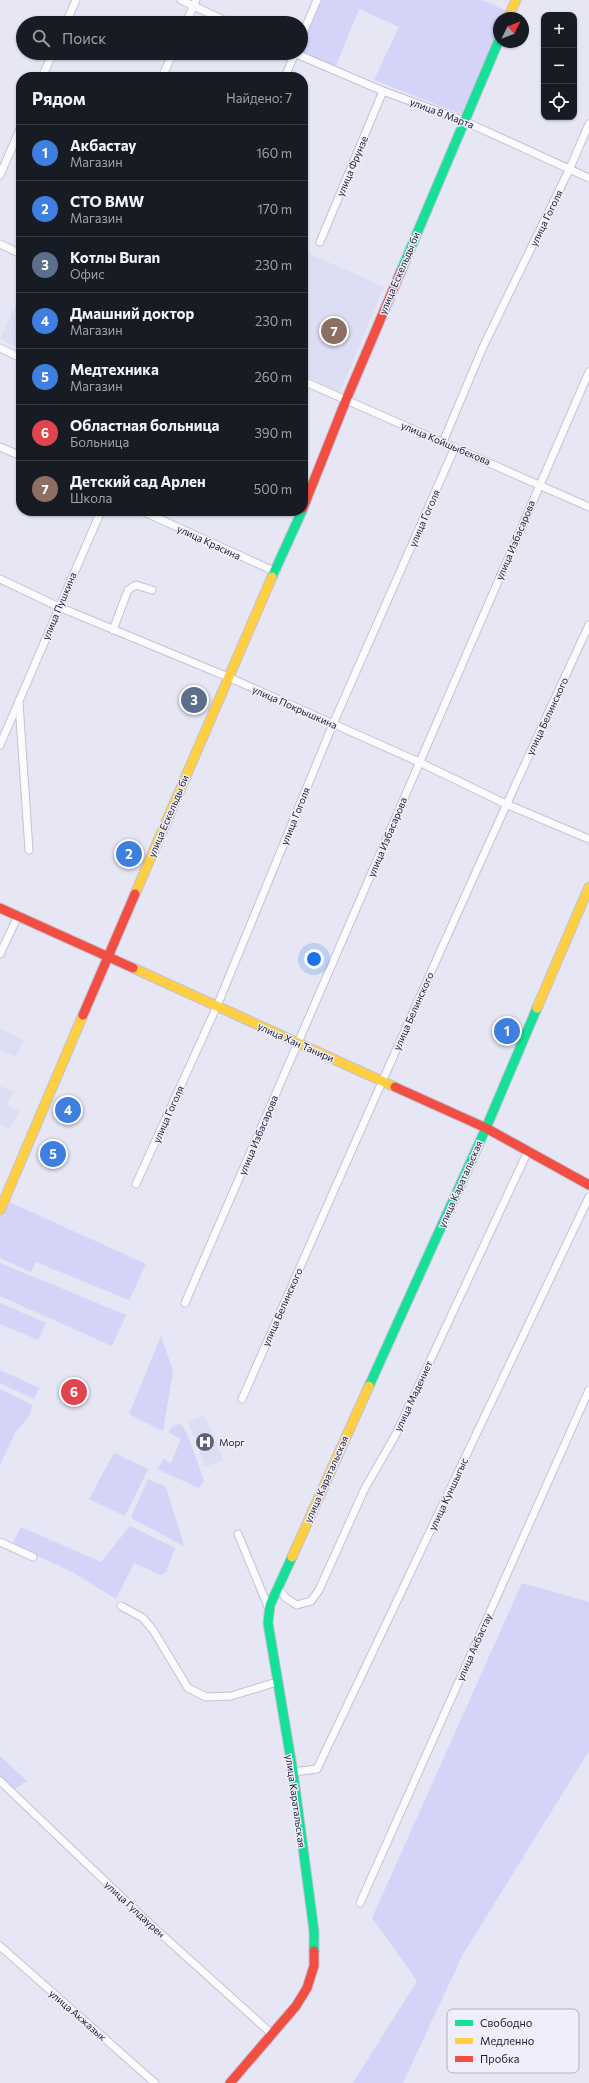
<!DOCTYPE html>
<html lang="ru">
<head>
<meta charset="utf-8">
<style>
  :root { --surface:#171b24; --page:#20242c; --text:#f1f3f6; --muted:#9ea1a6; --line:#363941; --accent:#d93025 }
  body { margin:0; font-family:Commissioner,sans-serif; background:var(--page); color:var(--text) }
  .controls { position:absolute; right:12px; top:12px; display:grid; overflow:hidden; border-radius:8px; box-shadow:0 1px 3px #0004 }
  .controls button { width:36px; height:36px; display:grid; place-items:center; padding:0; border:0; border-bottom:1px solid var(--line); background:var(--surface); color:var(--text); font:20px sans-serif }
  .compass { position:absolute; left:493px; top:12px; width:36px; height:36px; border-radius:50%; background:var(--surface); box-shadow:0 1px 3px #0004; rotate:47deg }
  .you { position:absolute; left:314px; top:959px; width:14px; height:14px; margin:-10px; border:3px solid #fff; border-radius:50%; background:#1a73e8; box-shadow:0 0 0 6px #1a73e833 }
  .badge { display:grid; place-items:center; width:26px; height:26px; border-radius:50%; background:var(--accent); color:#fff; font-size:13px; font-weight:700 }
  .pin { position:absolute; translate:-50% -50%; border:2px solid #fff; box-shadow:0 1px 4px #0006 }
  .list { margin:0; padding:0; list-style:none }
  h2 { display:flex; justify-content:space-between; align-items:center; height:52px; margin:0; padding:0 16px; font-size:17px }
  h2 small { font-size:13px; font-weight:400; color:var(--muted) }
  .list li { display:grid; grid-template-columns:26px 1fr auto; gap:12px; align-items:center; box-sizing:border-box; height:56px; padding:0 16px; border-top:1px solid var(--line) }
  .list b { display:block; font-size:15px; white-space:nowrap }
  .list p { margin:0; font-size:13px; white-space:nowrap; color:var(--muted) }
  .list em { font-size:13px; font-style:normal; color:var(--muted) }
  .icon { flex:none; width:22px; height:22px; fill:none; stroke:currentColor; stroke-width:2; stroke-linecap:round; stroke-linejoin:round }
  .map { position:relative; flex:none; width:589px; height:2083px; overflow:hidden }
  .search { position:absolute; background:var(--surface); box-shadow:0 1px 3px #0004; left:16px; top:16px; width:292px; height:44px; display:flex; align-items:center; gap:10px; box-sizing:border-box; padding:0 14px; border-radius:22px; color:var(--muted); font-size:15px }
  .panel { position:absolute; background:var(--surface); box-shadow:0 1px 3px #0004; left:16px; top:72px; width:292px; height:444px; border-radius:16px }
  .map>svg:first-child { display:block }
  .built { fill:#ddddf4 }
  .green { fill:#d4d3f8 }
  .lines { fill:none; stroke-linecap:round; stroke-linejoin:round }
  .street-casing { stroke:#c2c2d6; stroke-width:9 }
  .fast-casing { stroke:#c2c2d6; stroke-width:11 }
  .slow-casing { stroke:#c2c2d6; stroke-width:11 }
  .jam-casing { stroke:#c2c2d6; stroke-width:11 }
  .street { stroke:#fbfbfe; stroke-width:7 }
  .fast { stroke:#16e098; stroke-width:9 }
  .slow { stroke:#ffcf43; stroke-width:9 }
  .jam { stroke:#f24e42; stroke-width:9 }
  .labels { text-anchor:middle; stroke-width:3; stroke-linejoin:round; paint-order:stroke }
  .street-label { font-size:10px; fill:#1d1a33; stroke:#efeffc }
  .poi-label { font-size:10px; fill:#1d1a33; stroke:#efeffc; text-anchor:start }
  .key { fill:#efeffc; stroke:#b0afc0; stroke-width:1 }
  .key-label { font-size:11px; fill:#1d1a33 }
</style>
</head>
<body>
<div class="map">
<svg width="589" height="2083" viewBox="0 0 589 2083">
  <rect width="100%" height="100%" fill="#e6e6f5"/>
  <g class="built">
    <path d="M303 251 384 287 340 392 303 375Z"/>
    <path d="M21 295V348L0 339Z"/>
    <path d="M0 1029 24 1040 16 1057 0 1050Z"/>
    <path d="M0 1086 13 1091 6 1105 19 1111 10 1129 0 1125Z"/>
    <path d="M205 1415 223 1460 205 1467 188 1421Z"/>
  </g>
  <g class="green">
    <path d="M322 0H482L509 12 506 18H499V33L461 114 374 80 399 27 359 9 335 68 301 52V47Z"/>
    <path d="M7 1201 146 1264 129 1300 36 1262 31 1272 0 1258V1217Z"/>
    <path d="M0 1263 126 1315 112 1346 0 1296Z"/>
    <path d="M0 1303 46 1323 38 1340 0 1324Z"/>
    <path d="M161 1336 173 1371 163 1431 129 1414Z"/>
    <path d="M0 1370 39 1388 34 1399 0 1383Z"/>
    <path d="M0 1389 33 1405 29 1416 15 1433 0 1465Z"/>
    <path d="M181 1424C190 1436 198 1465 204 1480L199 1488 157 1469 164 1459 171 1463 181 1439 168 1432 174 1425Z"/>
    <path d="M114 1453 148 1469 125 1516 89 1499Z"/>
    <path d="M148 1479 166 1487 184 1546 131 1518Z"/>
    <path d="M130 1526 175 1548 166 1572 161 1575 134 1563 116 1599 72 1572 12 1544 21 1527 101 1562Z"/>
    <path d="M522 1583 589 1602V1751L463 1954 403 2083H353L417 1981 372 1918Z"/>
    <path d="M0 1756 27 1781 15 1789 0 1777Z"/>
  </g>
  <g class="lines">
    <g class="street-casing">
      <g id="street">
        <path d="M181 0 230 23"/>
        <path d="M66 23 76 0"/>
        <path d="M186 23 196 0"/>
        <path d="M301 38 317 0"/>
        <path d="M294 53 383 91 464 121 589 178"/>
        <path d="M42 77 53 53"/>
        <path d="M162 77 173 53"/>
        <path d="M285 77 295 53"/>
        <path d="M0 175 21 127"/>
        <path d="M320 242 383 91"/>
        <path d="M0 244 21 254"/>
        <path d="M0 348 21 358"/>
        <path d="M303 381 589 507"/>
        <path d="M443 442 483 347 570 168 589 124"/>
        <path d="M0 447 21 456"/>
        <path d="M142 511 276 572"/>
        <path d="M0 579 59 607 228 677 419 762 506 804 589 839"/>
        <path d="M113 630 128 590 136 585 152 590"/>
        <path d="M19 703 29 850"/>
        <path d="M0 745 101 511"/>
        <path d="M0 954 18 916"/>
        <path d="M136 1184 217 1006 333 724 455 447"/>
        <path d="M185 1303 589 372"/>
        <path d="M242 1399C356 1140 470 881 589 625"/>
        <path d="M238 1534 269 1609"/>
        <path d="M0 1542 33 1557"/>
        <path d="M277 1587 286 1598 297 1605 311 1601 319 1590 365 1488 395 1436 528 1151"/>
        <path d="M121 1606 143 1618 153 1630 188 1688 206 1697 231 1696 277 1682"/>
        <path d="M293 1772 317 1769 589 1197"/>
        <path d="M0 1781 150 1924 272 2034"/>
        <path d="M360 1903 589 1390"/>
        <path d="M0 1946 155 2083"/>
      </g>
    </g>
    <g class="fast-casing">
      <g id="fast">
        <path d="M401 271 499 40"/>
        <path d="M272 577 302 511"/>
        <path d="M369 1386 486 1128 537 1008"/>
        <path d="M292 1557 270 1605 268 1623 293 1772 314 1931V1951"/>
      </g>
    </g>
    <g class="slow-casing">
      <g id="slow">
        <path d="M508 18 516 0"/>
        <path d="M135 894 272 577"/>
        <path d="M133 968 395 1087"/>
        <path d="M537 1008 589 887"/>
        <path d="M0 1210 83 1015"/>
        <path d="M292 1557 369 1386"/>
      </g>
    </g>
    <g class="jam-casing">
      <g id="jam">
        <path d="M303 508 346 400 401 271"/>
        <path d="M0 908 133 968"/>
        <path d="M83 1015 135 894"/>
        <path d="M395 1087 486 1128 589 1185"/>
        <path d="M230 2083 296 2006 307 1988 314 1966V1951"/>
      </g>
    </g>
    <use href="#street" class="street"/>
    <use href="#fast" class="fast"/>
    <use href="#slow" class="slow"/>
    <use href="#jam" class="jam"/>
  </g>
  <defs>
    <g id="hospital-disc" transform="scale(1)"><circle r="9.5" fill="#636177" stroke="#efeffc"/><path d="M-5-5h3v3.5h4V-5h3V5h-3V1.5h-4V5h-3Z" fill="#fff"/></g>
  </defs>
  <g fill-rule="evenodd">
    <use href="#hospital-disc" x="205" y="1442"/>
  </g>
  <g class="labels">
    <g class="street-label">
      <text transform="translate(442 113) rotate(21)" y="4">улица 8 Марта</text>
      <text transform="translate(352 166) rotate(-67)" y="4">улица Фрунзе</text>
      <text transform="translate(546 218) rotate(-64)" y="4">улица Гоголя</text>
      <text transform="translate(399 273) rotate(-67)" y="4">улица Ескельды би</text>
      <text transform="translate(446 443) rotate(23)" y="4">улица Койшыбекова</text>
      <text transform="translate(424 518) rotate(-66)" y="4">улица Гоголя</text>
      <text transform="translate(515 540) rotate(-67)" y="4">улица Избасарова</text>
      <text transform="translate(209 542) rotate(25)" y="4">улица Красина</text>
      <text transform="translate(59 606) rotate(-67)" y="4">улица Пушкина</text>
      <text transform="translate(295 707) rotate(24)" y="4">улица Покрышкина</text>
      <text transform="translate(547 716) rotate(-65)" y="4">улица Белинского</text>
      <text transform="translate(168 816) rotate(-67)" y="4">улица Ескельды би</text>
      <text transform="translate(295 816) rotate(-68)" y="4">улица Гоголя</text>
      <text transform="translate(387 837) rotate(-67)" y="4">улица Избасарова</text>
      <text transform="translate(413 1011) rotate(-66)" y="4">улица Белинского</text>
      <text transform="translate(296 1042) rotate(24)" y="4">улица Хан Танири</text>
      <text transform="translate(168 1114) rotate(-66)" y="4">улица Гоголя</text>
      <text transform="translate(258 1135) rotate(-67)" y="4">улица Избасарова</text>
      <text transform="translate(460 1184) rotate(-66)" y="4">улица Каратальская</text>
      <text transform="translate(282 1307) rotate(-66)" y="4">улица Белинского</text>
      <text transform="translate(413 1396) rotate(-65)" y="4">улица Мадениет</text>
      <text transform="translate(326 1479) rotate(-66)" y="4">улица Каратальская</text>
      <text transform="translate(448 1494) rotate(-65)" y="4">улица Куншыгыс</text>
      <text transform="translate(474 1647) rotate(-66)" y="4">улица Акбастау</text>
      <text transform="translate(296 1801) rotate(82)" y="4">улица Каратальская</text>
      <text transform="translate(135 1909) rotate(43)" y="4">улица Гулдаурен</text>
      <text transform="translate(78 2015) rotate(41)" y="4">улица Акжазык</text>
    </g>
    <g class="poi-label">
      <text x="219" y="1446">Морг</text>
    </g>
  </g>
  <rect x="447" y="2009" width="132" height="64" rx="6" class="key"/>
  <rect x="455" y="2020" width="18" height="6" fill="#16e098"/>
  <rect x="455" y="2038" width="18" height="6" fill="#ffcf43"/>
  <rect x="455" y="2056" width="18" height="6" fill="#f24e42"/>
  <g class="key-label">
    <text x="480" y="2027">Свободно</text>
    <text x="480" y="2045">Медленно</text>
    <text x="480" y="2063">Пробка</text>
  </g>
</svg>
<div class="controls">
<button>+</button>
<button>−</button>
<button><svg class="icon" aria-label="locate" viewBox="0 0 24 24"><circle cx="12" cy="12" r="6"/><path d="M12 2v4M12 18v4M2 12h4M18 12h4"/></svg></button>
</div>
<svg class="compass" viewBox="-18 -18 36 36"><path d="M0-13l5 13h-10z" fill="#e53935"/><path d="M0 13l5-13h-10z" fill="#9ea1a6"/></svg>
<div class="you"></div>
<div class="pin badge" style="left:507px;top:1031px;background:#3f7fe0">1</div>
<div class="pin badge" style="left:129px;top:854px;background:#3f7fe0">2</div>
<div class="pin badge" style="left:194px;top:700px;background:#5c6f8a">3</div>
<div class="pin badge" style="left:68px;top:1110px;background:#3f7fe0">4</div>
<div class="pin badge" style="left:53px;top:1154px;background:#3f7fe0">5</div>
<div class="pin badge" style="left:74px;top:1392px;background:#e0444e">6</div>
<div class="pin badge" style="left:334px;top:331px;background:#8d6e63">7</div>
<div class="search"><svg class="icon" aria-label="search" viewBox="0 0 24 24"><circle cx="10" cy="10" r="6"/><path d="M15 15l6 6"/></svg>Поиск</div>
<section class="panel">
<h2>Рядом<small>Найдено: 7</small></h2>
<ul class="list">
<li><span class="badge" style="background:#3f7fe0">1</span><div><b>Акбастау</b><p>Магазин</p></div><em>160 m</em></li>
<li><span class="badge" style="background:#3f7fe0">2</span><div><b>СТО BMW</b><p>Магазин</p></div><em>170 m</em></li>
<li><span class="badge" style="background:#5c6f8a">3</span><div><b>Котлы Buran</b><p>Офис</p></div><em>230 m</em></li>
<li><span class="badge" style="background:#3f7fe0">4</span><div><b>Дмашний доктор</b><p>Магазин</p></div><em>230 m</em></li>
<li><span class="badge" style="background:#3f7fe0">5</span><div><b>Медтехника</b><p>Магазин</p></div><em>260 m</em></li>
<li><span class="badge" style="background:#e0444e">6</span><div><b>Областная больница</b><p>Больница</p></div><em>390 m</em></li>
<li><span class="badge" style="background:#8d6e63">7</span><div><b>Детский сад Арлен</b><p>Школа</p></div><em>500 m</em></li>
</ul>
</section>
</div>
</body>
</html>
